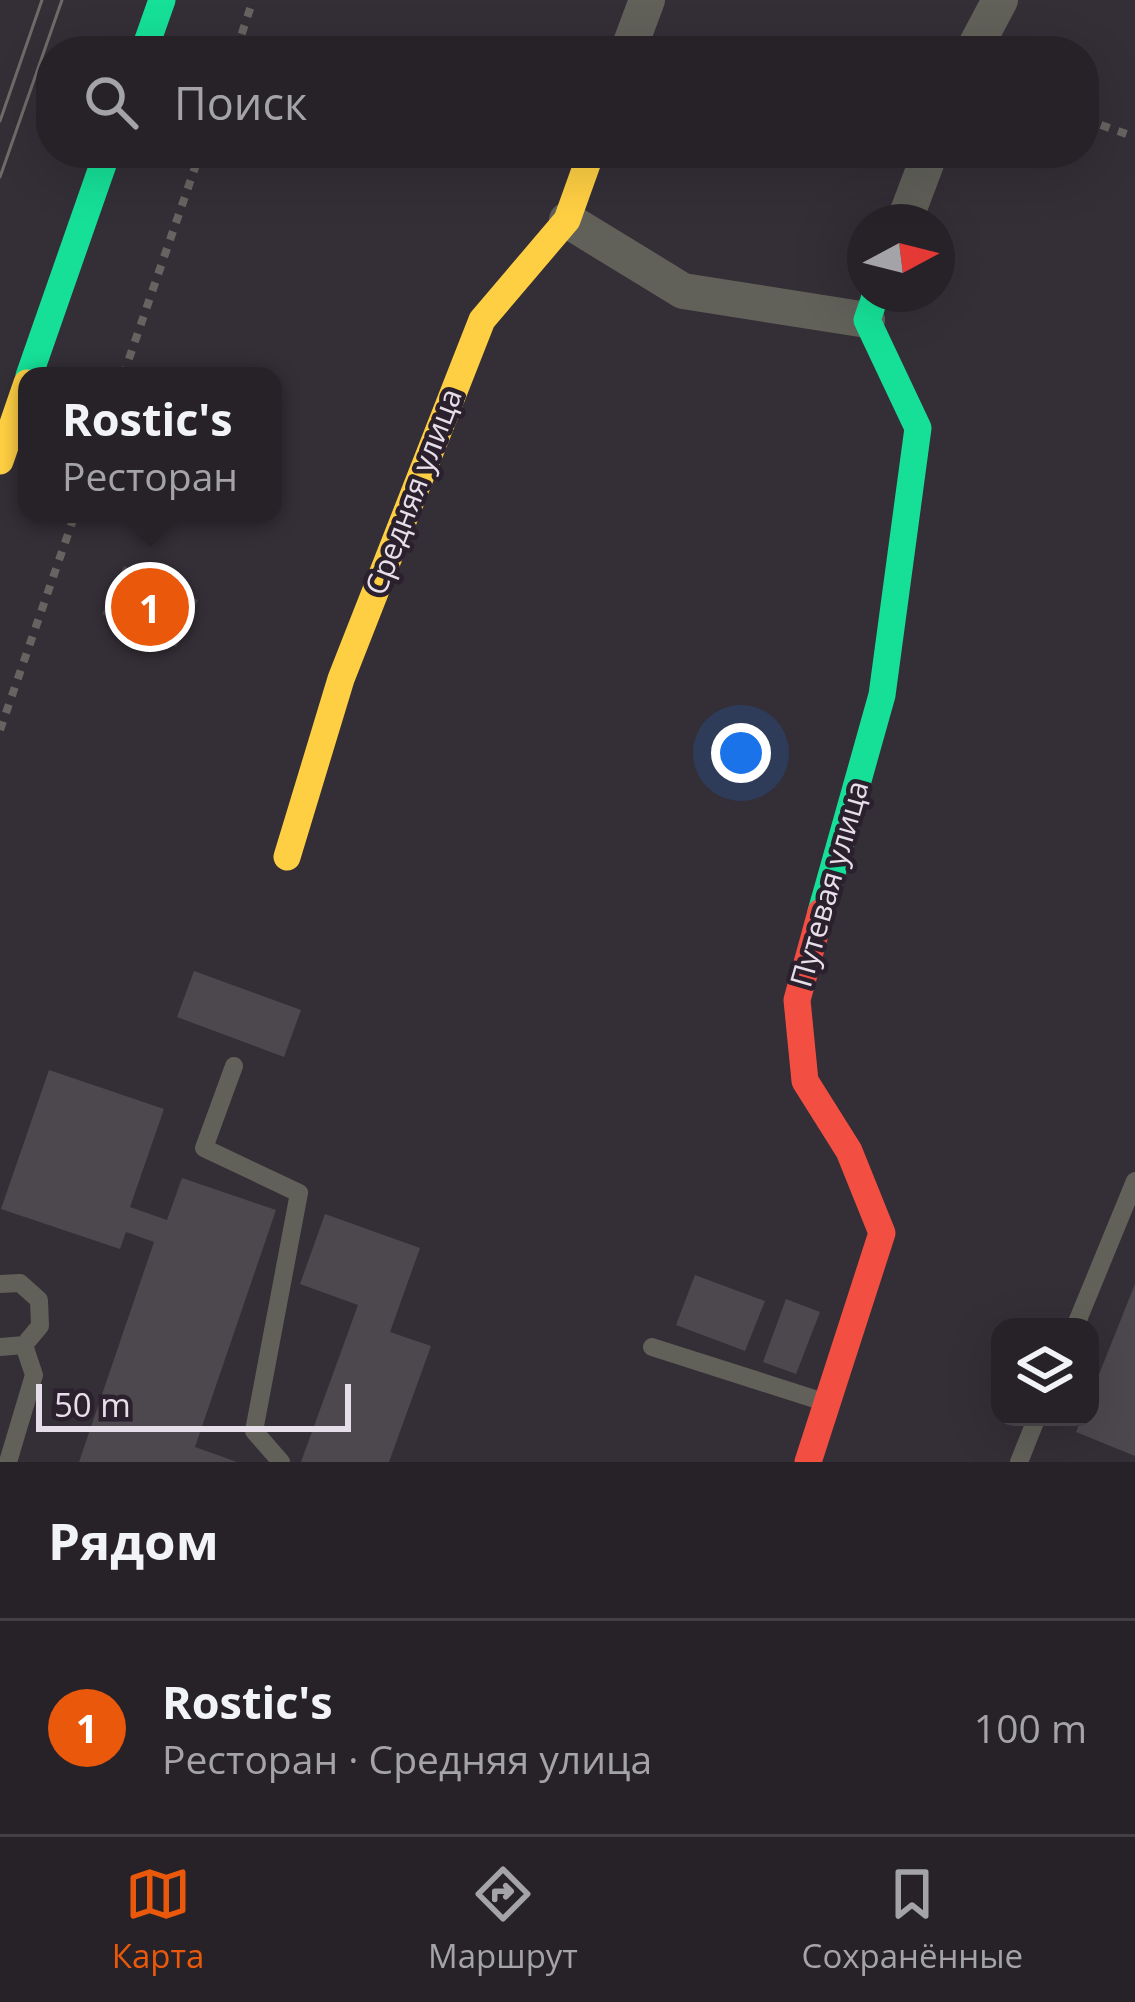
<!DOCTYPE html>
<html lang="ru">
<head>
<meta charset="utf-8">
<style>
  :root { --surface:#272228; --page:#332f34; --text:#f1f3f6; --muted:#a4a4a8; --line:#433f45; --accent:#ea580c }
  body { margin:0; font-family:"Open Sans",sans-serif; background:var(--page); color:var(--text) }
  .controls { position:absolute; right:36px; bottom:36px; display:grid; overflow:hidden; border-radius:24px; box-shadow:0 12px 48px #0002 }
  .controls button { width:108px; height:108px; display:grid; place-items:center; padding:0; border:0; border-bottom:3px solid var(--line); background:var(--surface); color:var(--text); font:60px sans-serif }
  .compass { position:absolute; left:847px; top:204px; width:108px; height:108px; border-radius:50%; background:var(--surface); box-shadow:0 12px 48px #0002; rotate:83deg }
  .scale { position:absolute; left:36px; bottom:30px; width:315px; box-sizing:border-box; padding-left:12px; border:6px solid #e6dee8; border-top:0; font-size:33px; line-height:42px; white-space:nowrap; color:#e6dee8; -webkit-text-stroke:9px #2b202e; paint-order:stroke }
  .you { position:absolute; left:741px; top:753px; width:42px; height:42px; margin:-30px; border:9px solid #fff; border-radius:50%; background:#1a73e8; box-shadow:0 0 0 18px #1a73e833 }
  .badge { display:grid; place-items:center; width:78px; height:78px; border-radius:50%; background:var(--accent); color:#fff; font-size:39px; font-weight:700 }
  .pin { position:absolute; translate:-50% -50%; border:6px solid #fff; box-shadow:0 3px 12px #0006 }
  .popup { position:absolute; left:18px; top:367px; width:264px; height:156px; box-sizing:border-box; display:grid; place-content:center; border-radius:24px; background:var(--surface); filter:drop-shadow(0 3px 9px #0005); font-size:39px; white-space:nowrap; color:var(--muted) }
  .popup b { font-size:45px; color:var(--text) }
  .popup::after { content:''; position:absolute; left:50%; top:100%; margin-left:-24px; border:24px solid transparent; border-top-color:var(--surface) }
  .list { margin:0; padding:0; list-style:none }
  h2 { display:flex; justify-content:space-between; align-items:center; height:156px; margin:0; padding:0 48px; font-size:51px }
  h2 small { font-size:39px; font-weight:400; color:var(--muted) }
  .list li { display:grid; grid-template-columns:78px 1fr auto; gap:36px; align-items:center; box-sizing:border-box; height:216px; padding:0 48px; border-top:3px solid var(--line) }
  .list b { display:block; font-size:45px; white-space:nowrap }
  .list p { margin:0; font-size:39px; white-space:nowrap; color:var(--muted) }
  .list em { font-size:39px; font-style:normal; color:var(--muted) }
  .icon { flex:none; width:66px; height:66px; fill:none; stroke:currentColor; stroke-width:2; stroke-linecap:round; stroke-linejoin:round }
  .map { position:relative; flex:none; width:1135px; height:1462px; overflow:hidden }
  .search { position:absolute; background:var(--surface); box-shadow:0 12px 48px #0002; left:36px; right:36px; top:36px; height:132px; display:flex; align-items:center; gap:30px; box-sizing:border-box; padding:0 42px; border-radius:48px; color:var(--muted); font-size:45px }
  .sheet { height:372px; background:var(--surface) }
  nav { display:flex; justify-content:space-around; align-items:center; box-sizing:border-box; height:168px; border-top:3px solid var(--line); background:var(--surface); font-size:33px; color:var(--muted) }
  nav a { display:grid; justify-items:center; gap:6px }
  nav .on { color:var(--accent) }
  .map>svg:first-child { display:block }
  .building { fill:#4d484e }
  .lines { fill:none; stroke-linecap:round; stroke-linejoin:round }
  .path { stroke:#666461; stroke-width:8; stroke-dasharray:9 9; stroke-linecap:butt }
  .lane { stroke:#61615a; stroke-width:18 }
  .street { stroke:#61615a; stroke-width:36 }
  .fast { stroke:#16e098; stroke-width:27 }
  .slow { stroke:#ffcf43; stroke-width:27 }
  .jam { stroke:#f24e42; stroke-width:27 }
  .tram { stroke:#6d6c69; stroke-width:3 }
  .labels { text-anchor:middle; stroke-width:9; stroke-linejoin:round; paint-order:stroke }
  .street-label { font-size:30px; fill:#e6dee8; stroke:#2b202e }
</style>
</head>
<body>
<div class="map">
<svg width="1135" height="1462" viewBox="0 0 1135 1462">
  <rect width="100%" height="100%" fill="#342e36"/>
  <g class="building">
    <path d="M124 566 198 600 176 647 102 614Z"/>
    <path d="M194 971 301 1010 284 1057 177 1017Z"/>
    <path d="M49 1070 164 1109 130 1207 167 1220 182 1178 276 1210 195 1447 237 1462H79L154 1242 126 1232 120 1249 1 1209Z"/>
    <path d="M325 1214 420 1248 390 1332 431 1346 389 1462H301L358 1305 300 1284Z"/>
    <path d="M695 1275 765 1301 745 1351 676 1325Z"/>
    <path d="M1135 1284V1456L1076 1432 1082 1417H1090V1397Z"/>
    <path d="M786 1299 820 1312 796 1374 763 1362Z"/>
  </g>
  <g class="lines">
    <g class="path">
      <path d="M236 51 253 0"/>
      <path d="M1084 119 1135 137"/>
      <path d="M123 376 200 153"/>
      <path d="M0 730 75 514"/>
    </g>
    <g class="lane">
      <path d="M234 1066 204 1148 299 1193 254 1431 281 1462"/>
      <path d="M0 1284 20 1283 39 1300 40 1326 24 1345 0 1347"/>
      <path d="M1075 1327 1135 1181"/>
      <path d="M652 1347 824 1402"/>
      <path d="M8 1462 34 1375 24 1345"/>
      <path d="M1019 1462 1037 1417"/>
    </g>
    <g class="street">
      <path d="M628 51 647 0"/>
      <path d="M973 51 1000 0"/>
      <path d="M567 220 683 291 867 320"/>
      <path d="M904 222 930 153"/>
    </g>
    <g class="fast">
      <path d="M144 51 162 0"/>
      <path d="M29 376 107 153"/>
      <path d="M821 912 882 695 918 428 867 320 876 294"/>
    </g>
    <g class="slow">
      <path d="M0 461 27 383"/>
      <path d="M287 857 341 679 482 320 567 220 591 153"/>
    </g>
    <path class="jam" d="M808 1462 882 1233 849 1151 805 1081 797 1000 821 912"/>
    <g class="tram">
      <path d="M0 121 42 0"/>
      <path d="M0 177 62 0"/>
    </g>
  </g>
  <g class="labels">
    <g class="street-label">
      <text transform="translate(414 492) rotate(-69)" y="10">Средняя улица</text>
      <text transform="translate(830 884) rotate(-74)" y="10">Путевая улица</text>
    </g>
  </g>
</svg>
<div class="controls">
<button><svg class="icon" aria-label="layers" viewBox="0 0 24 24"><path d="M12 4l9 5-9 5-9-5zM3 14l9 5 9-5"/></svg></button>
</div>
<svg class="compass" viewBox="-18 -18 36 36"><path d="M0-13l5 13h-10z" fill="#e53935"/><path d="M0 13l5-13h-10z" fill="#a4a4a8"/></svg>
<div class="scale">50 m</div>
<div class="you"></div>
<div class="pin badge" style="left:150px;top:607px">1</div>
<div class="popup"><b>Rostic's</b>Ресторан</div>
<div class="search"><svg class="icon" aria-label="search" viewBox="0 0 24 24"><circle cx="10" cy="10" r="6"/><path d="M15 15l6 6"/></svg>Поиск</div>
</div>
<section class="sheet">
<h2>Рядом<small></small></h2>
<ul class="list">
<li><span class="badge">1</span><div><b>Rostic's</b><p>Ресторан · Средняя улица</p></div><em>100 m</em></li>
</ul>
</section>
<nav>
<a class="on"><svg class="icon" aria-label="map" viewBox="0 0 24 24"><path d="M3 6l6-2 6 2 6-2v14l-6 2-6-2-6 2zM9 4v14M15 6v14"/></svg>Карта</a>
<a><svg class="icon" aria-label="directions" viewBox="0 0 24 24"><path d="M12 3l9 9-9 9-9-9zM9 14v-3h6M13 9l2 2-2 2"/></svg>Маршрут</a>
<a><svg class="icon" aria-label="saved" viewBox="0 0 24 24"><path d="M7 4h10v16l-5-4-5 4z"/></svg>Сохранённые</a>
</nav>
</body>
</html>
